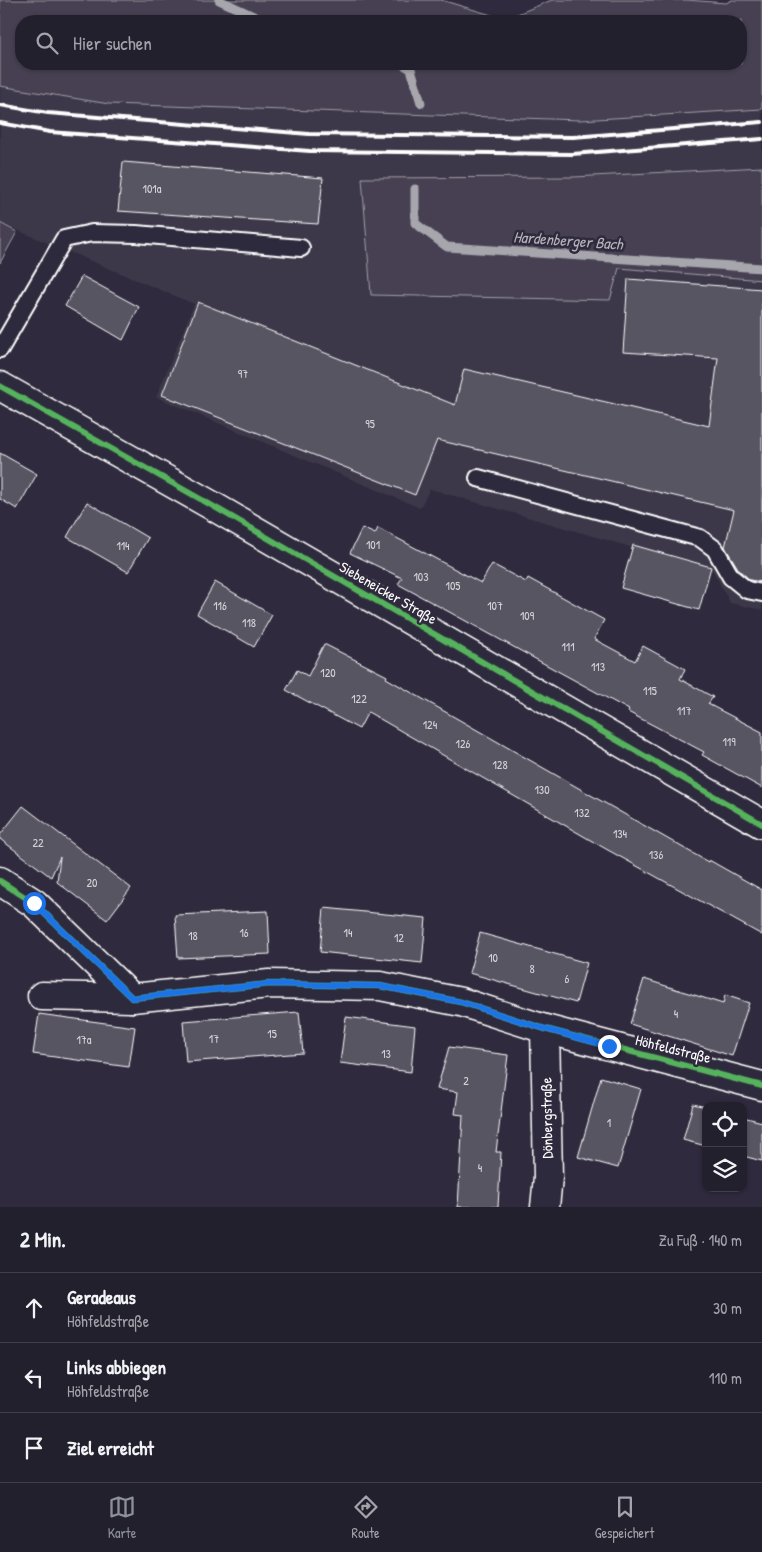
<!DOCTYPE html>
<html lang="de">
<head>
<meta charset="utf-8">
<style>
  :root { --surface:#23202e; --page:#2b2836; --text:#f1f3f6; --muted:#a3a3aa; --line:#403e4a; --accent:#8c9099 }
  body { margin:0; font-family:"Patrick Hand",sans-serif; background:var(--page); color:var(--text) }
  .controls { position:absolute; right:15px; bottom:15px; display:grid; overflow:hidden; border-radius:10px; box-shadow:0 1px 4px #0004 }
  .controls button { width:45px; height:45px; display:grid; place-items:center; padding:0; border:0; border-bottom:1px solid var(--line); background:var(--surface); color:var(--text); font:25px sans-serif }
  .stop { position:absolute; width:15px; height:15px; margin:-11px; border:4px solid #1a73e8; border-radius:50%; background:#fff }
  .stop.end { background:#1a73e8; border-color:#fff; box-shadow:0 1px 5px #0008 }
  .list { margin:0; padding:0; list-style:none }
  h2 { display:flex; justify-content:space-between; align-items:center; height:65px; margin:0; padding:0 20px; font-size:21px }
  h2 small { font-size:16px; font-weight:400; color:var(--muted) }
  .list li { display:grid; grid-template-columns:32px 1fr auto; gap:15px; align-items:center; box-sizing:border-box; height:70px; padding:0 20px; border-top:1px solid var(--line) }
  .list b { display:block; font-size:19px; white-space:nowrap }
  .list p { margin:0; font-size:16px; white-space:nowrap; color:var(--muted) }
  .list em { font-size:16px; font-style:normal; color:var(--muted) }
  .icon { flex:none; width:28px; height:28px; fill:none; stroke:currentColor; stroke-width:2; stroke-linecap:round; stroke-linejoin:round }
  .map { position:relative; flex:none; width:762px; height:1207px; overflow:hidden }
  .search { position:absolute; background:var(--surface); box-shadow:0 1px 4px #0004; left:15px; right:15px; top:15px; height:55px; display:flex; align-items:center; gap:12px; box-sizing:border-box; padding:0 18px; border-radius:20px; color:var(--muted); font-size:19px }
  .sheet { height:275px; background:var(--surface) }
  nav { display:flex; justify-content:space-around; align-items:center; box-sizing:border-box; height:70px; border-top:1px solid var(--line); background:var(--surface); font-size:14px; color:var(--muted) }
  nav a { display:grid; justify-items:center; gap:2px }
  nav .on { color:var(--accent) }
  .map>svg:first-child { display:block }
  .built { fill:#3c3749 }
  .green { fill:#464152; stroke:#a2a0a8; fill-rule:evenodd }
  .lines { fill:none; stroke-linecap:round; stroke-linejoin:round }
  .stream { stroke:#a7a6ad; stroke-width:9 }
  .building { fill:#595564; stroke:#fff }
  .lane-casing { stroke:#fff; stroke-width:20 }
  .street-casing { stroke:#fff; stroke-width:31 }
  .secondary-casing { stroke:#fff; stroke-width:31 }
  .lane { stroke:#2f2a3d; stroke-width:16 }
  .street { stroke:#2f2a3d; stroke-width:28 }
  .secondary { stroke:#2f2a3d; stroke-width:28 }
  .rail { stroke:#fff; stroke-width:4 }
  .cycleway-casing { stroke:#2f2a3d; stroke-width:9 }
  .cycleway { stroke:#56b35d; stroke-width:6 }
  .route { stroke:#1a73e8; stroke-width:6 }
  .labels { text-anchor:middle; stroke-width:5; stroke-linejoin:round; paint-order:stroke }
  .number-label { font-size:12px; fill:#d6d4d8 }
  .street-label { font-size:15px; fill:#fff; stroke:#2f2a3d }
  .water-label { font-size:16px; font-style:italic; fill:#b6b4bb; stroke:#2f2a3d }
</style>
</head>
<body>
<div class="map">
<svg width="762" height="1207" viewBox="0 0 762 1207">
  <rect width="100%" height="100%" fill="#2f2a3d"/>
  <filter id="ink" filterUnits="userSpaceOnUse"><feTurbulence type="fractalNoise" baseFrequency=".02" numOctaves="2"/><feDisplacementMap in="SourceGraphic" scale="10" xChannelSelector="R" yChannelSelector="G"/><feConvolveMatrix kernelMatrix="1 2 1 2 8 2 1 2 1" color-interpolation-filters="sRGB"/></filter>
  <g filter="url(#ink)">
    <path class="built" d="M0 86 109 104 580 120 762 109V167L574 177 362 178 371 295 619 268 762 280V610L730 603 713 571 430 489 420 508 156 397 194 304 0 223Z"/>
    <g class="green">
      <path d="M0 0H441L505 19 552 0H687L726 3 732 0H762V109L580 120 109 104 0 86ZM741 21V64H21V21Z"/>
      <path d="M762 167V280L619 268 610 300 371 295 362 178 574 177Z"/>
      <path d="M0 223 17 232 0 263Z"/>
    </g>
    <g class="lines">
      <g class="stream">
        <path d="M219 0 264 21"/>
        <path d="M402 64 411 69 421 103"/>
        <path d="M415 189V223L447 247 762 268"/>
      </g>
    </g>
    <g class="building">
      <path d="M123 162 323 178 318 224 118 211Z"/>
      <path d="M82 276 139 307 123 340 65 306Z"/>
      <path d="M628 279 762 289V582L750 580 739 570 725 547 734 510 437 440 415 495 162 395 198 302 455 405 464 369 709 426 718 358 623 352Z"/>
      <path d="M0 453 37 474 17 509 0 499Z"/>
      <path d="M87 502 148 538 128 572 67 537Z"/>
      <path d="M362 528 375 534 378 528 481 583 492 564 526 582 528 578 604 620 594 639 635 661 643 646 685 669 680 679 713 697 708 704 762 732V788L702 755 704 752 628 712 629 710 398 584 402 578 350 553Z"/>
      <path d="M633 545 711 567 699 610 621 588Z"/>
      <path d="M215 582 272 615 254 647 197 614Z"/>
      <path d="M324 644 387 676 386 678 708 862 709 860 762 890V935L606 849 368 712 359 729 286 690 297 670 308 676Z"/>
      <path d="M23 806 131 888 107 920 57 882 60 857 51 877 0 839V835Z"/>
      <path d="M324 908 426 918 422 963 320 952Z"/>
      <path d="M268 911 270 954 178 958 175 915Z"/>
      <path d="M480 933 587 963 576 1003 469 973Z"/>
      <path d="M644 979 723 1004 725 995 749 1003 732 1056 630 1024Z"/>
      <path d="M299 1012 303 1053 186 1062 183 1021Z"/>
      <path d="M39 1014 135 1027 129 1067 33 1054Z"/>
      <path d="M346 1017 415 1026 411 1072 340 1063Z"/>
      <path d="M449 1047 508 1055 496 1152H501L498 1207H458L463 1115 455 1114 458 1092 437 1089Z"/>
      <path d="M601 1077 641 1089 618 1168 578 1157Z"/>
      <path d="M693 1104 706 1107V1146L683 1140Z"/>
      <path d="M743 1117 762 1122V1161L743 1156Z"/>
    </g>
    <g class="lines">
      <g class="lane-casing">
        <g id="lane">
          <path d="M0 349 64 239 92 233 136 234 301 248"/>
          <path d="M478 478 700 538 715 549 731 577 747 590 762 593"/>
        </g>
      </g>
      <g class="street-casing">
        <g id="street">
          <path d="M0 881 34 903 132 998 269 984 380 986 461 1002 545 1029 762 1086"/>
          <path d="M42 996 132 998"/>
          <path d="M545 1207 548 1177 545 1029"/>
        </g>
      </g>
      <g class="secondary-casing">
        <path id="secondary" d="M0 386 211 505 762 824"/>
      </g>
      <use href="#lane" class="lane"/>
      <use href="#street" class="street"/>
      <use href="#secondary" class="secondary"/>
      <g class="rail">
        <path d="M0 105 48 113 309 134 573 137 762 122"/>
        <path d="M0 123 50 132 310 151 572 154 762 139"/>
      </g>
      <g class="cycleway-casing">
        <g id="cycleway">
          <path d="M0 386 211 505 762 824"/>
          <path d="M0 881 34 903 132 998 269 984 380 986 461 1002 545 1029 762 1086"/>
        </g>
      </g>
      <use href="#cycleway" class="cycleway"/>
    </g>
  </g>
  <g class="lines" filter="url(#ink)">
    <path class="route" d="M34 903 132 998 269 984 380 986 461 1002 545 1029 609 1046"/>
  </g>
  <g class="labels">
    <g class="number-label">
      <text x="152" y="193">101a</text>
      <text x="243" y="378">97</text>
      <text x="370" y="428">95</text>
      <text x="373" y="549">101</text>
      <text x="123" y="550">114</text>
      <text x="421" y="581">103</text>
      <text x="453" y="590">105</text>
      <text x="220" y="610">116</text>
      <text x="495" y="610">107</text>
      <text x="527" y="620">109</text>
      <text x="249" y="627">118</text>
      <text x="568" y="651">111</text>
      <text x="598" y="671">113</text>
      <text x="328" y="677">120</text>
      <text x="650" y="695">115</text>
      <text x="359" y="703">122</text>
      <text x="684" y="715">117</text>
      <text x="430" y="729">124</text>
      <text x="729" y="746">119</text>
      <text x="463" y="748">126</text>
      <text x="500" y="769">128</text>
      <text x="542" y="794">130</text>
      <text x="582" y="817">132</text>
      <text x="620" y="838">134</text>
      <text x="38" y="847">22</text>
      <text x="656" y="859">136</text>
      <text x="92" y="887">20</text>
      <text x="244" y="937">16</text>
      <text x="348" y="937">14</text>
      <text x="193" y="940">18</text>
      <text x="399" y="942">12</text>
      <text x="493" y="962">10</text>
      <text x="532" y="973">8</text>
      <text x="567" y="983">6</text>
      <text x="676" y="1018">4</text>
      <text x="272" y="1038">15</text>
      <text x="214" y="1043">17</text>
      <text x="84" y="1044">17a</text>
      <text x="386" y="1058">13</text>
      <text x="466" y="1085">2</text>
      <text x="609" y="1127">1</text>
      <text x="480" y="1172">4</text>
    </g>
    <g class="street-label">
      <text transform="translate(388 593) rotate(30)" y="5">Siebeneicker Straße</text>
      <text transform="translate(673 1049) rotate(14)" y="5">Höhfeldstraße</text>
      <text transform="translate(547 1118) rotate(-91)" y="5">Dönbergstraße</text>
    </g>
    <g class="water-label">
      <text transform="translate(568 240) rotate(4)" y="6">Hardenberger Bach</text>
    </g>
  </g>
</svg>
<div class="controls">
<button><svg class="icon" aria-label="locate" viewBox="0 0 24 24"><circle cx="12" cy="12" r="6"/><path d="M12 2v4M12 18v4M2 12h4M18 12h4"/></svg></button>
<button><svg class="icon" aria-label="layers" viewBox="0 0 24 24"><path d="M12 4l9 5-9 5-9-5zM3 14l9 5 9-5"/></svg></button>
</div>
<div class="stop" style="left:34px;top:903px"></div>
<div class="stop end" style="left:609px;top:1046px"></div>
<div class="search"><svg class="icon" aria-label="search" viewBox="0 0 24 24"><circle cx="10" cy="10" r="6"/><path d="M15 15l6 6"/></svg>Hier suchen</div>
</div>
<section class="sheet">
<h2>2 Min.<small>Zu Fuß · 140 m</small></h2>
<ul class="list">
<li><svg class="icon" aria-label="ahead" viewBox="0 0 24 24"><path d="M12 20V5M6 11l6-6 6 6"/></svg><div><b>Geradeaus</b><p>Höhfeldstraße</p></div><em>30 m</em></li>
<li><svg class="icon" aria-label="left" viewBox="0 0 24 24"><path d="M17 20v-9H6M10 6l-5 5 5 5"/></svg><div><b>Links abbiegen</b><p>Höhfeldstraße</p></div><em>110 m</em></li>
<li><svg class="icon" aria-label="arrive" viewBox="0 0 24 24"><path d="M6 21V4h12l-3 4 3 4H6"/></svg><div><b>Ziel erreicht</b></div></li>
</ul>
</section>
<nav>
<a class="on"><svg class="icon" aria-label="map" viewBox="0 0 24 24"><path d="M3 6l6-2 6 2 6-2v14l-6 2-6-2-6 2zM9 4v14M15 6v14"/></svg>Karte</a>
<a><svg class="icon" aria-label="directions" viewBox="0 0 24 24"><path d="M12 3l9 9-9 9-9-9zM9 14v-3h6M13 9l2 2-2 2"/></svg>Route</a>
<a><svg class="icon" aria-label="saved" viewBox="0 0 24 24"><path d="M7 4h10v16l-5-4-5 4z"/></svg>Gespeichert</a>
</nav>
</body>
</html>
